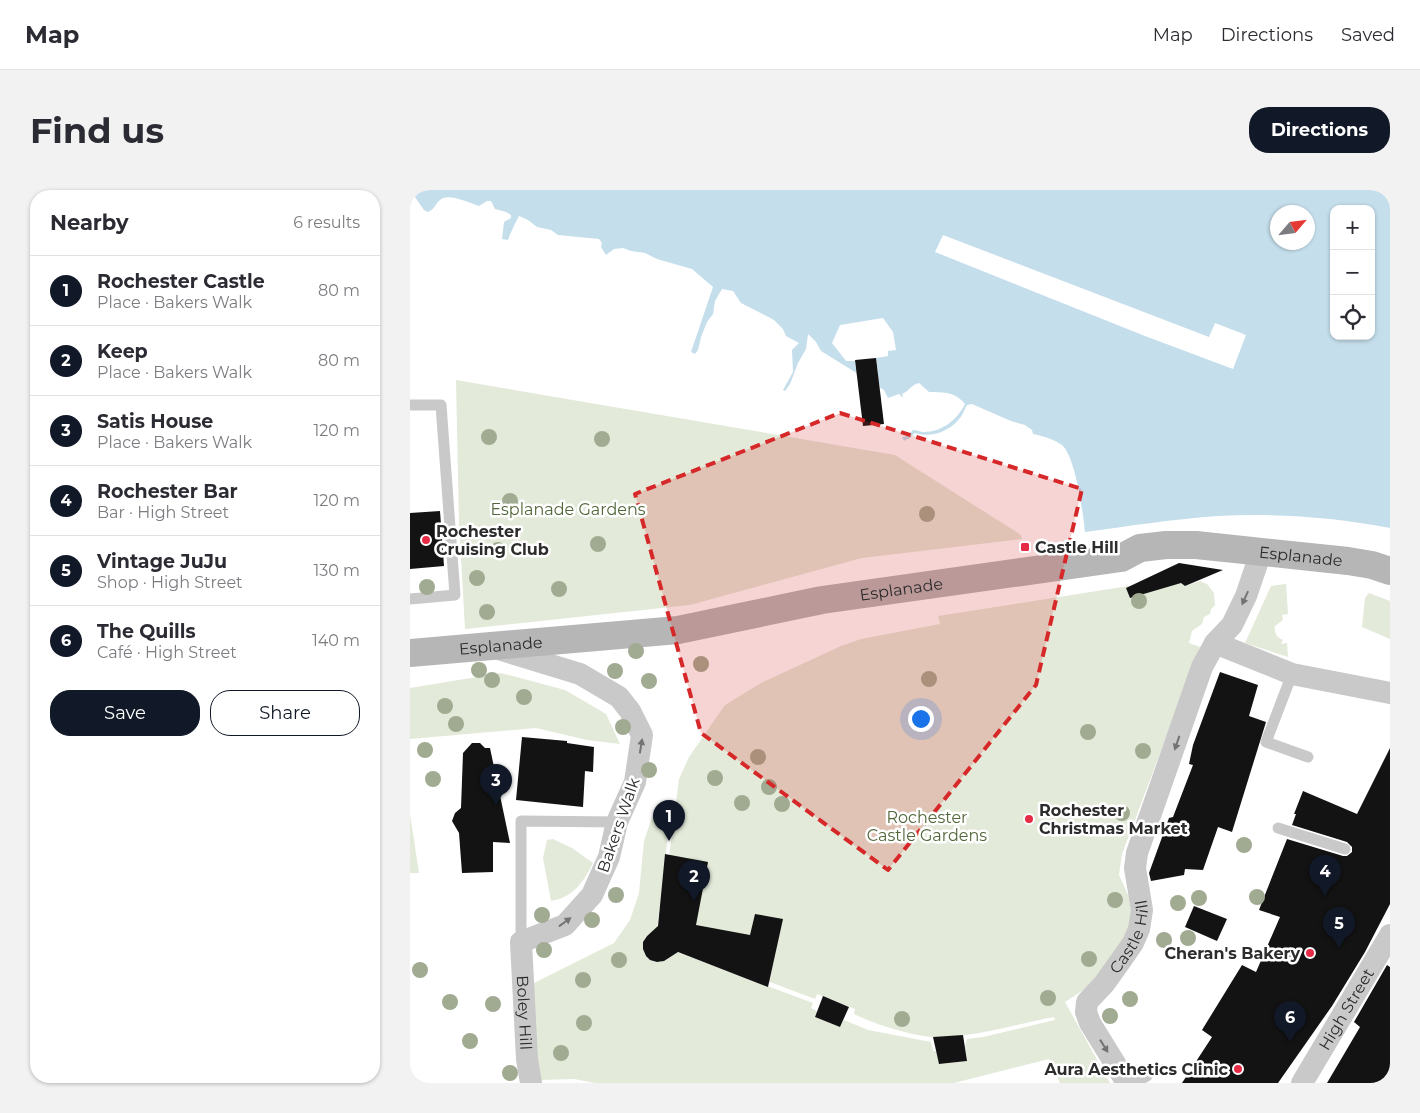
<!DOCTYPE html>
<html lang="en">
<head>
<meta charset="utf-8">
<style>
  :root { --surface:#fff; --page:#f2f2f3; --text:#2b2b33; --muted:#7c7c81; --line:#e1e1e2; --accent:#111827 }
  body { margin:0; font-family:Montserrat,sans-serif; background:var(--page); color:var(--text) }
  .controls { position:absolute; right:15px; top:15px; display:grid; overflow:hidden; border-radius:10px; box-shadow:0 1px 4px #0004 }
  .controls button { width:45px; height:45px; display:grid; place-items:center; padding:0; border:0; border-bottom:1px solid var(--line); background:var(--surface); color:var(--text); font:25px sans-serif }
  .compass { position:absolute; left:860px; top:15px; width:45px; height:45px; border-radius:50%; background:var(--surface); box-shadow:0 1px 4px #0004; rotate:62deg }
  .you { position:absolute; left:510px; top:528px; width:18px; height:18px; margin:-12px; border:4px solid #fff; border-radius:50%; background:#1a73e8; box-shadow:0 0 0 8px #1a73e833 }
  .badge { display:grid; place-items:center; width:32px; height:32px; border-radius:50%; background:var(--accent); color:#fff; font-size:16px; font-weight:700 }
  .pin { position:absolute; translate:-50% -41px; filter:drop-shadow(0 1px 2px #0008) }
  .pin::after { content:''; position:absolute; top:26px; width:18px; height:15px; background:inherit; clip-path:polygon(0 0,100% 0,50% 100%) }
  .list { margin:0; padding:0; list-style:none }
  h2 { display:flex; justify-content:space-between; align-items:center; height:65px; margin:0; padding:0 20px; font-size:21px }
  h2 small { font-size:16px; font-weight:400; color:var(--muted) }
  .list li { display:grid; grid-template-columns:32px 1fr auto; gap:15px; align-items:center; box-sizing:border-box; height:70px; padding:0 20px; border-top:1px solid var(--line) }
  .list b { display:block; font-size:19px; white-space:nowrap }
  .list p { margin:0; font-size:16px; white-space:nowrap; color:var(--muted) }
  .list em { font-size:16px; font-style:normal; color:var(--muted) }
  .actions { display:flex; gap:10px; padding:15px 20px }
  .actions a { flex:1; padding:11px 0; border:1px solid var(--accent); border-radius:20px; text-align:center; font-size:18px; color:var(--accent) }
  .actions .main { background:var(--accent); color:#fff }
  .icon { flex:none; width:28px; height:28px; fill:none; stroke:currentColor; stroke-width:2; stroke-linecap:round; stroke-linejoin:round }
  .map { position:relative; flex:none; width:980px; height:893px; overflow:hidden; border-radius:20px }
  header { display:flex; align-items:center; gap:30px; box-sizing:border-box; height:70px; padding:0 25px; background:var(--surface); border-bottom:1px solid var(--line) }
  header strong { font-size:24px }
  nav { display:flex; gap:28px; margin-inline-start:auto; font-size:18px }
  .intro { display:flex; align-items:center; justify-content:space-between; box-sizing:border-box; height:120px; padding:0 30px }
  h1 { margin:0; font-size:35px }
  .button { padding:12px 22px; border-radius:20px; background:var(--accent); color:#fff; font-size:18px; font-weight:700 }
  main { display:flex; gap:30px; padding:0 30px }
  aside { flex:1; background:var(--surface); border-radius:20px; box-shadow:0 1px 4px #0004 }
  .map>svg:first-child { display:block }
  .green { fill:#e3ead9 }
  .water { fill:#c4deeb; fill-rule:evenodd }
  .pier { fill:#fff }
  .building { fill:#131313 }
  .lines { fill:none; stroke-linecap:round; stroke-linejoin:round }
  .lane { stroke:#c9c9c9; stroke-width:11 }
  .street { stroke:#c9c9c9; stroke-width:22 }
  .secondary { stroke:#b6b6b6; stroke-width:28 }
  .tree { fill:#a0ab92 }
  .oneway { fill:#737373 }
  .marked { fill:#d62828; fill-opacity:0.2; stroke:#d62828; stroke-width:4; stroke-dasharray:10 6; stroke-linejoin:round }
  .poi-dot { fill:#e62b46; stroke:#fff; stroke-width:2 }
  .labels { text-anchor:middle; stroke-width:5; stroke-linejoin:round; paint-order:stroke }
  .park-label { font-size:16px; fill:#526739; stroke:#fff }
  .poi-label { font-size:16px; font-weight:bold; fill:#2c2c2c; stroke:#fff; text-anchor:start }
  .street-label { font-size:16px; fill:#2c2c2c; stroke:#fff }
</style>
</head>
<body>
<header>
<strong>Map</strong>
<nav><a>Map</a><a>Directions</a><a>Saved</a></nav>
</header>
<div class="intro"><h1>Find us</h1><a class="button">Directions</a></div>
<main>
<aside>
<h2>Nearby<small>6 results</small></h2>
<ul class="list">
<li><span class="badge">1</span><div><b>Rochester Castle</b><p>Place · Bakers Walk</p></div><em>80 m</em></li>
<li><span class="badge">2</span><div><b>Keep</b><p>Place · Bakers Walk</p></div><em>80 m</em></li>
<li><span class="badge">3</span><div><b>Satis House</b><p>Place · Bakers Walk</p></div><em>120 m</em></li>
<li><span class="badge">4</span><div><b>Rochester Bar</b><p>Bar · High Street</p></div><em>120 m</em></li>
<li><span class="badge">5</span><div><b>Vintage JuJu</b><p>Shop · High Street</p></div><em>130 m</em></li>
<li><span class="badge">6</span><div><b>The Quills</b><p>Café · High Street</p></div><em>140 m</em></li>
</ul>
<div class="actions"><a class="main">Save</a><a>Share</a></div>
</aside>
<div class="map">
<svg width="980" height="893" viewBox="0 0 980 893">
  <rect width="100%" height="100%" fill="#fff"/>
  <g class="green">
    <path d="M46 190 485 265 611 345 612 349 452 368 280 415 55 439 49 333Z"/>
    <path d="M763 387 775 396 790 391 797 394 804 403 805 415 801 419 800 424 794 427 792 434 782 441 779 453 790 457 712 664 709 685 723 716 722 730 707 764 675 799 655 812 700 893H650L639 869 544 893H185L164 889 129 890 118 796 204 753 220 730 229 703 234 651 242 627 251 618 262 610 247 740C216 748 243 792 264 761L403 813 401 818 407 821 405 827 430 837 434 830 458 840 521 852 523 861H526L530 874 557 871 555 857 557 849 573 847 645 830 644 827C607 834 559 849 522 847 499 845 464 834 444 824L445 819 407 804 405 809 265 756 249 746 269 589 279 567 315 515 351 493 431 456 451 449 530 434 528 426 725 395Z"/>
    <path d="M876 394 878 424 872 425 873 430 865 436C864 443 866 447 873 450L871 454 877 453 878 467 835 453 861 396Z"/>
    <path d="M959 403 980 411V449L952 437 955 408Z"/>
    <path d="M91 483 155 500 196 524 210 554 177 550 126 538 0 549V498Z"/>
    <path d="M0 624 9 683H0Z"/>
    <path d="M143 649 162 658 183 673C173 692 164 707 141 711L133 668 137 650Z"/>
  </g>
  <path class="water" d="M0 0H980V338C923 327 866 323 808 326 764 329 719 336 675 342 673 323 666 268 652 255 644 249 632 246 623 244L622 240 615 235 601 231 562 214 557 215C554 220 553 225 549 229 539 242 520 248 505 243L500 248 494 251 492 247 497 246 503 240C507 240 510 242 514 242 532 242 547 230 555 214 544 201 535 203 519 202L509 193C502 194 499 201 492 204L493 208 489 204 478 208 474 200 411 161 406 152 398 144 396 159 388 173 380 194 375 201 373 200 383 182 382 160 389 153 376 146 373 139 364 130 331 113 323 101 312 99 305 111 303 124 297 132 291 147 288 160 285 164 281 162 303 97 282 79 247 69 235 63 221 61 213 58 204 59 196 65 191 57 192 53 189 49 148 45 141 40 127 37 118 30 109 26C105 34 101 41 98 50L92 49 94 32 101 28V25L96 22 85 19 81 11H77L69 16C60 13 37 2 30 10 25 14 25 19 18 22L14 20ZM924 19H961V146H924ZM868 22H898V52H868Z"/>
  <g class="pier">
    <path d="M533 45 799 147 805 133 836 145 823 179 735 146 525 62Z"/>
    <path d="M473 128 483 142 486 160 478 161V166L466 168 470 201 447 187 445 171H436L422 153 430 135Z"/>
  </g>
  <g class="building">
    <path d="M466 168 474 234 453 236 445 170Z"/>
    <path d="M30 321 34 376 0 379V323Z"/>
    <path d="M769 373 813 380 775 396 771 393 720 408 716 398Z"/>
    <path d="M810 482 848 495 839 526 856 532 822 642 808 637 793 680 775 679 774 685 741 691 739 683 759 628 763 627 783 575 779 574 783 555Z"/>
    <path d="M112 547 157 551V553L184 557 183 582 175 581 173 617 106 610Z"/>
    <path d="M62 553H70L75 558H80L100 653 83 652V682L52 683 49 643 42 631 45 623 51 618 53 563Z"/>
    <path d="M980 558V714L955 762 922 816 868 893H772L802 847 792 840 832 775 846 782 870 727 849 720 877 649 933 666H937L942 662V657L937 652 882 635 886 624H884L893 601 947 624Z"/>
    <path d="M255 664 298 672 286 735 340 745 345 724 373 729 358 797 268 762 254 771 247 772 240 770 236 766 233 759V752L237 746 248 736Z"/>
    <path d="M784 716 817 729 807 751 775 737Z"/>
    <path d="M977 775 980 777V893H917L950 837 944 832Z"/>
    <path d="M413 806 439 817 430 837 405 827Z"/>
    <path d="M553 845 557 871 529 874 523 847Z"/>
  </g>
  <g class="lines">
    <g class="lane">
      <path d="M0 215H31L45 405 0 409"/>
      <path d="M882 484 856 552 898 567"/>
      <path d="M868 638 935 659"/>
      <path d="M111 752V631L207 632"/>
      <path d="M724 893 737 886"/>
    </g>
    <g class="street">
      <path d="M805 453 882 484 980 503"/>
      <path id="s1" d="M85 458 170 484 209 507 220 521 232 545 225 592 207 632 199 667 182 705 155 735 111 752 117 869 121 893"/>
      <path id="s2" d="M717 893 680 833 676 822 677 812 694 794 709 773 723 753 729 739 732 720 725 678 727 663 792 477 805 453 822 435 836 406 851 362"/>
      <path id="s3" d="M892 893 980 745"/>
    </g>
    <path class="secondary" id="s4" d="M0 463 268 440 412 410 711 368 730 358 756 355H786L938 371 962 375 980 381"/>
  </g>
  <g class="tree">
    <circle cx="79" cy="247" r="8"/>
    <circle cx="192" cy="249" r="8"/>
    <circle cx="100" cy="311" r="8"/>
    <circle cx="517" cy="324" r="8"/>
    <circle cx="188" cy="354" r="8"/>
    <circle cx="88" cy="360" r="8"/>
    <circle cx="67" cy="388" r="8"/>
    <circle cx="17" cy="397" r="8"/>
    <circle cx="149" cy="399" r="8"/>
    <circle cx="729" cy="411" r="8"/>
    <circle cx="77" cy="422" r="8"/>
    <circle cx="226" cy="461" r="8"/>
    <circle cx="291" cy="474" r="8"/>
    <circle cx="69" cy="480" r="8"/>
    <circle cx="205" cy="481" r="8"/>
    <circle cx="519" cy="489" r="8"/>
    <circle cx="82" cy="490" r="8"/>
    <circle cx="239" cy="491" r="8"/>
    <circle cx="114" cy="507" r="8"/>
    <circle cx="35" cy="516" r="8"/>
    <circle cx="46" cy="534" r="8"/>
    <circle cx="213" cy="537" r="8"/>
    <circle cx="678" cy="542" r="8"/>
    <circle cx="15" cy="560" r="8"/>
    <circle cx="733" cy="561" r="8"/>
    <circle cx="348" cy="567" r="8"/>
    <circle cx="239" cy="580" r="8"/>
    <circle cx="305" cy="588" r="8"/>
    <circle cx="23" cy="589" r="8"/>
    <circle cx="359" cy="597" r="8"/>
    <circle cx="332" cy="613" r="8"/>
    <circle cx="372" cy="614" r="8"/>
    <circle cx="712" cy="623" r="8"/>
    <circle cx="834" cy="655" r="8"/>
    <circle cx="206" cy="705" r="8"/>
    <circle cx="847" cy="707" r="8"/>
    <circle cx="789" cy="708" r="8"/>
    <circle cx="705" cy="710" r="8"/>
    <circle cx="768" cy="713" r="8"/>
    <circle cx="132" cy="725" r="8"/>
    <circle cx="182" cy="730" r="8"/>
    <circle cx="778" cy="748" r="8"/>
    <circle cx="754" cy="750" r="8"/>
    <circle cx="134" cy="760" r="8"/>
    <circle cx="679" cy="769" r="8"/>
    <circle cx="209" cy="770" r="8"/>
    <circle cx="10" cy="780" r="8"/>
    <circle cx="173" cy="790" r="8"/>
    <circle cx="638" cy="808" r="8"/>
    <circle cx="720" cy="809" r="8"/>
    <circle cx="40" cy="812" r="8"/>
    <circle cx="83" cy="814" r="8"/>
    <circle cx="700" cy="826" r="8"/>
    <circle cx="492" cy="829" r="8"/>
    <circle cx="174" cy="833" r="8"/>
    <circle cx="60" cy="851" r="8"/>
    <circle cx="151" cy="863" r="8"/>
    <circle cx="100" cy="883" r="8"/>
  </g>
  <defs><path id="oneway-solid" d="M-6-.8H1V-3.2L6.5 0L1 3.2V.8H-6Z" transform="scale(1.25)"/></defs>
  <g class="oneway">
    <use href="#oneway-solid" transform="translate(835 408) rotate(114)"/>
    <use href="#oneway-solid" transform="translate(767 553) rotate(109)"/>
    <use href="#oneway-solid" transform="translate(231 556) rotate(-81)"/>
    <use href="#oneway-solid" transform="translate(155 732) rotate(-36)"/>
    <use href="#oneway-solid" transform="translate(694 856) rotate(58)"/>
  </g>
  <path class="marked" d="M430 223 672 299 626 495 478 680 291 543 225 304Z"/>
  <g class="poi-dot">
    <circle cx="16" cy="350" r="5"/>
    <rect x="610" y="352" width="10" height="10" rx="2.5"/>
    <circle cx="619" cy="629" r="5"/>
    <circle cx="900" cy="763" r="5"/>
    <circle cx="828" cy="879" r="5"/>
  </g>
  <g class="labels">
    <g class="park-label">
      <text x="158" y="325">Esplanade Gardens</text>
      <text x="517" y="633">Rochester<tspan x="517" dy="18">Castle Gardens</tspan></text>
    </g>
    <g class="poi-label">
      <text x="26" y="347">Rochester<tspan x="26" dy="18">Cruising Club</tspan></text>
      <text x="625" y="363">Castle Hill</text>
      <text x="629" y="626">Rochester<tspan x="629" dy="18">Christmas Market</tspan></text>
      <text x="890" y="769" text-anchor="end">Cheran's Bakery</text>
      <text x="818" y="885" text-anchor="end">Aura Aesthetics Clinic</text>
    </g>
    <g class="street-label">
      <text dy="6" stroke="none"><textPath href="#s4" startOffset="901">Esplanade</textPath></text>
      <text dy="6" stroke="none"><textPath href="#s4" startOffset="496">Esplanade</textPath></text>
      <text dy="6" stroke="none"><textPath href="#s4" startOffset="91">Esplanade</textPath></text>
      <text transform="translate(208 635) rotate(-71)" y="6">Bakers Walk</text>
      <text dy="6" stroke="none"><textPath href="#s2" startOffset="172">Castle Hill</textPath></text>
      <text dy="6" stroke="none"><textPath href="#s3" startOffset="86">High Street</textPath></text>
      <text dy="6" stroke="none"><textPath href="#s1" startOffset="506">Boley Hill</textPath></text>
    </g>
  </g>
</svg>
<div class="controls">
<button>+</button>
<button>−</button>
<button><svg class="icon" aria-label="locate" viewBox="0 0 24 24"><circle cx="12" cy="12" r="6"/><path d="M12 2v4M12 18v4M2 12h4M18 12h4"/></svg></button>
</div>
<svg class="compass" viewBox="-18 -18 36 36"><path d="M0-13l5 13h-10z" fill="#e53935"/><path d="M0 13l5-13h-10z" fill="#7c7c81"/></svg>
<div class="you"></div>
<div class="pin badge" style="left:259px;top:651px">1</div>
<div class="pin badge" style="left:284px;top:711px">2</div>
<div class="pin badge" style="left:86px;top:615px">3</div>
<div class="pin badge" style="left:915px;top:706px">4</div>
<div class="pin badge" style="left:929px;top:758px">5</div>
<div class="pin badge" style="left:880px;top:852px">6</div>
</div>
</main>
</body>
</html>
